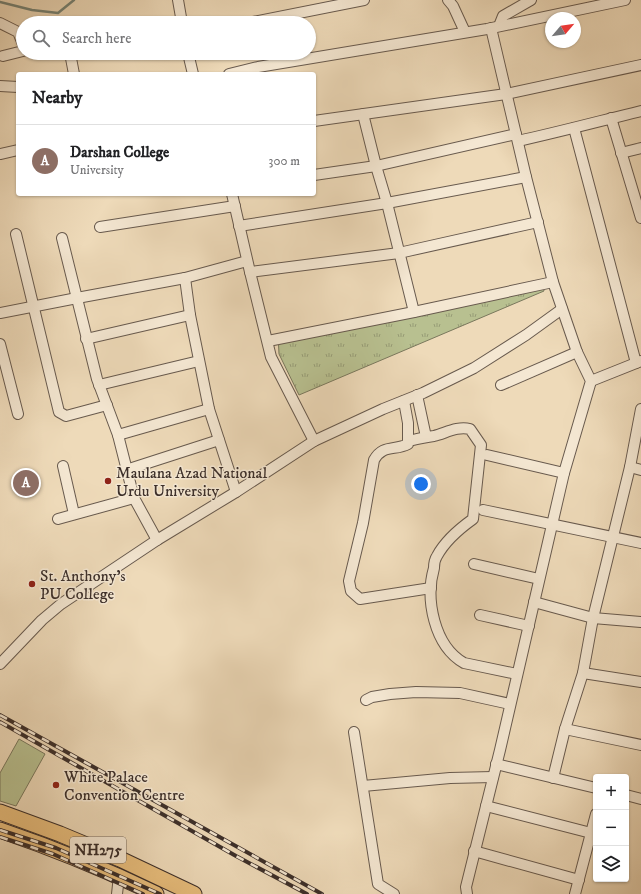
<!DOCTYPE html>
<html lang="en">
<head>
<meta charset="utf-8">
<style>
  :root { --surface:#fff; --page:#f6f6f6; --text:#202124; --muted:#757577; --line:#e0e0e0; --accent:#d93025 }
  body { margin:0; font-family:"IM FELL DW Pica",serif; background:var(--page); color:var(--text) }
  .controls { position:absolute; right:12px; bottom:12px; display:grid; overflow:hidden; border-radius:4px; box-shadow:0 1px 3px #0004 }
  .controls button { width:36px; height:36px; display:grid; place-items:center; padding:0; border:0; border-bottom:1px solid var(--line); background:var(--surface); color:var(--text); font:20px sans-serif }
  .compass { position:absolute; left:545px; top:12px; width:36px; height:36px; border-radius:50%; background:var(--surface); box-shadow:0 1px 3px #0004; rotate:61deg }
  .you { position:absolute; left:421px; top:484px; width:14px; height:14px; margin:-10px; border:3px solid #fff; border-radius:50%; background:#1a73e8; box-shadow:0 0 0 6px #1a73e833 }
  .badge { display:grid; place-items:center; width:26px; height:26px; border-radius:50%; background:var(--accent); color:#fff; font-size:13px; font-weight:700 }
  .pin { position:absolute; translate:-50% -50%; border:2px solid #fff; box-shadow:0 1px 4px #0006 }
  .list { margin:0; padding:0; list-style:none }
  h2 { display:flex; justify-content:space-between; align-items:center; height:52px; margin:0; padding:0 16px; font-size:17px }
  h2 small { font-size:13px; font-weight:400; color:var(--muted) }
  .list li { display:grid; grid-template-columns:26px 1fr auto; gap:12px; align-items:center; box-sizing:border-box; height:72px; padding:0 16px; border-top:1px solid var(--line) }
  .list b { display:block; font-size:15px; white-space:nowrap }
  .list p { margin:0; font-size:13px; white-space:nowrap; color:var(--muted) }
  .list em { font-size:13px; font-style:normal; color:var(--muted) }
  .icon { flex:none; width:22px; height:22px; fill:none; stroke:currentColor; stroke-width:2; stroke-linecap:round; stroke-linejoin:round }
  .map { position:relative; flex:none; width:641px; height:894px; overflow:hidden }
  .search { position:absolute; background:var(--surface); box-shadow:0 1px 3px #0004; left:16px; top:16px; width:300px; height:44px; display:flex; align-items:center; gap:10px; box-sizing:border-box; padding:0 14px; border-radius:22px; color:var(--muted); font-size:15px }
  .panel { position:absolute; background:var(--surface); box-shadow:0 1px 3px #0004; left:16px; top:72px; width:300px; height:124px; border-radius:4px }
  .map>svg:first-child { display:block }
  .grass { fill:#b8c090; stroke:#7a785d }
  .park { fill:url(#park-tufts); stroke:#7a785d }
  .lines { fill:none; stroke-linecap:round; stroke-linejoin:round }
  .stream { stroke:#758376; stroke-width:2.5 }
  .minor-casing { stroke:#685a4e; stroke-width:12 }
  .highway-casing { stroke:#3c2f2a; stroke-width:17 }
  .minor { stroke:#f4e7d2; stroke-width:10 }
  .highway { stroke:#e7bd7c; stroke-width:15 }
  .rail-casing { stroke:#3c2f2a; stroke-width:4 }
  .rail { stroke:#f4e7d2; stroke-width:2.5; stroke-dasharray:8; stroke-linecap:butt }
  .poi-dot { fill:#8f2418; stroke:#f4e7d2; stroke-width:1.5 }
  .labels { text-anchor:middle; stroke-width:3; stroke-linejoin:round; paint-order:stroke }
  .shield { fill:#f4e7d2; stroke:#73665c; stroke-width:1 }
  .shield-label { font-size:15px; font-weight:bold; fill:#3c2f2a }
  .poi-label { font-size:16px; fill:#3c2f2a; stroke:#f4e7d2; text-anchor:start }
</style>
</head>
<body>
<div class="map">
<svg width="641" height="894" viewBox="0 0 641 894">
  <defs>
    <pattern id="park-tufts" width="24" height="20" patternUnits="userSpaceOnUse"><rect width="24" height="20" fill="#b8c090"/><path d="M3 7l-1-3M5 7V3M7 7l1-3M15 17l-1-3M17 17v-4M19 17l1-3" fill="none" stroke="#979c76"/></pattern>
  </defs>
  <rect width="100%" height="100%" fill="#eedab9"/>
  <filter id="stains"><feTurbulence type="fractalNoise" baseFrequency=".005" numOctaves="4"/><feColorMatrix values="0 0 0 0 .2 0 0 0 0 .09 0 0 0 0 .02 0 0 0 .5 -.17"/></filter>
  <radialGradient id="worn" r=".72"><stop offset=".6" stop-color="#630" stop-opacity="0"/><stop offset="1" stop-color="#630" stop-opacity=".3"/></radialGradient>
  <path class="grass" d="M19 739 45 754 16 806 0 801V773Z"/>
  <path class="park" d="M543 286 544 291 299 395 279 354 278 334Z"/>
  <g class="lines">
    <path class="stream" d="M0 2 32 10 58 13 74 0"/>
    <g class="minor-casing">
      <g id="minor">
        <path d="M178 0 182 23"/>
        <path d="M448 0 453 6 465 32"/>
        <path d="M0 23 18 32 23 44"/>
        <path d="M248 23 364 0"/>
        <path d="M499 26 503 16 531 0"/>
        <path d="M70 53 74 74"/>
        <path d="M188 53 193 74"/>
        <path d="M3 56 23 51"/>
        <path d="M229 74 258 67 487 29 625 0"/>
        <path d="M0 86 18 87"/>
        <path d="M363 114 376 166 387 203 414 312"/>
        <path d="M611 118 641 218"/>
        <path d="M314 121 506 94 641 65"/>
        <path d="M574 128 636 363"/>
        <path d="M518 141C559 132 600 121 641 111"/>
        <path d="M621 153 641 148"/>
        <path d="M1 154 18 150"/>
        <path d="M314 175 376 166 516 134"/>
        <path d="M232 194 250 272 271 357 314 441"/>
        <path d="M239 226 387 203 526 177"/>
        <path d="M100 227 235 206"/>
        <path d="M16 234 59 412 66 416 107 405"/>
        <path d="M62 238 97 379 118 435 209 409"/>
        <path d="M250 272 399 253 538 222"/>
        <path d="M185 278 190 315 209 409 236 492"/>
        <path d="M0 313 77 298 185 278 247 261"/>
        <path d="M86 339 190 315"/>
        <path d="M268 341 414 312 553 282"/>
        <path d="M0 344 18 414"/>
        <path d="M591 381 641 361"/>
        <path d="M99 385 199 361"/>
        <path d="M501 385 577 352"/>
        <path d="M417 395 426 437"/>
        <path d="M404 401 408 423V444C395 451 383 444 374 460L363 523 349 581 351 591 360 599 431 588"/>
        <path d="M118 435 134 498 157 540"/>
        <path d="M409 441C417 439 425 437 434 436 446 433 457 426 470 429L481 445 473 519C459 529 445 541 437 556 435 559 434 564 434 568 425 599 434 646 464 663L517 674"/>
        <path d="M487 455 564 473"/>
        <path d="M63 466 74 514"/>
        <path d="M630 467 641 470"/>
        <path d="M126 470 219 440"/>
        <path d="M483 510 641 543"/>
        <path d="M58 519 134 498"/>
        <path d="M474 564 539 579"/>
        <path d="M534 602 593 618 641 622"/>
        <path d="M480 615 529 626"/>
        <path d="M0 664 42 620 61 604 157 540 236 492 314 441 383 409 423 393 474 368 526 335 562 309"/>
        <path d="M583 673 641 682"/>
        <path d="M366 700 372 697 390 694 416 692 460 693 510 704"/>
        <path d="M565 729 641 745"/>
        <path d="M354 732 378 884 394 894"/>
        <path d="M496 764 596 788"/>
        <path d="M553 778 565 729 583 673 593 618 630 467 641 409"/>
        <path d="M363 786 450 778 493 777"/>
        <path d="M626 795 641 799"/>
        <path d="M486 806 591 833"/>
        <path d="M474 851 579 880"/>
        <path d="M117 894 119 876"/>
        <path d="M467 894 466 887 500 750 564 473 591 381 577 352 553 282 526 177 491 28"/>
        <path d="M575 894 596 814"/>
      </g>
    </g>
    <g class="highway-casing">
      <g id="highway">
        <path d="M0 812 60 834 120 859 194 894"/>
        <path d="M0 830C53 848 105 869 156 894"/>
      </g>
    </g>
    <use href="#minor" class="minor"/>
    <use href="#highway" class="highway"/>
    <g class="rail-casing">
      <g id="rail">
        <path d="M0 715 322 894"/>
        <path d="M0 722 236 856 307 894"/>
        <path d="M0 830 56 848 160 894"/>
        <path d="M0 837 53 854 143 894"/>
      </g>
    </g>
    <use href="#rail" class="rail"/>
  </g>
  <g class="poi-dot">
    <circle cx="108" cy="481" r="4"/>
    <circle cx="32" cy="584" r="4"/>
    <circle cx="56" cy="785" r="4"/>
  </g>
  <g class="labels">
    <rect class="shield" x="70" y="837" width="56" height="26" rx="3"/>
    <g class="shield-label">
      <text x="98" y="855">NH275</text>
    </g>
    <g class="poi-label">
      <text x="116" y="478">Maulana Azad National<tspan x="116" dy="18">Urdu University</tspan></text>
      <text x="40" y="581">St. Anthony's<tspan x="40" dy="18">PU College</tspan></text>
      <text x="64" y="782">White Palace<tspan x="64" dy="18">Convention Centre</tspan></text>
    </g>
  </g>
  <rect width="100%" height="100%" filter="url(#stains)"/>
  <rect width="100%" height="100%" fill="url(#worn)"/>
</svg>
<div class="controls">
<button>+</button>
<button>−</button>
<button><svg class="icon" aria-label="layers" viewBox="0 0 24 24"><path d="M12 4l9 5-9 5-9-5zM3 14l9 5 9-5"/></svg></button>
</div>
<svg class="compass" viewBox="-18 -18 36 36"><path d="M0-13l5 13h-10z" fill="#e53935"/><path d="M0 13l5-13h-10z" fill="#757577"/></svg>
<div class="you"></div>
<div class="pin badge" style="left:26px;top:483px;background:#8d6e63">A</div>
<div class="search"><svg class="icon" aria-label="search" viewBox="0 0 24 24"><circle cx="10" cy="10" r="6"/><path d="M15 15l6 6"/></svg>Search here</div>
<section class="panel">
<h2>Nearby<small></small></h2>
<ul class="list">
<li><span class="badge" style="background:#8d6e63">A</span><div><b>Darshan College</b><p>University</p></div><em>300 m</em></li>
</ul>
</section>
</div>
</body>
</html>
